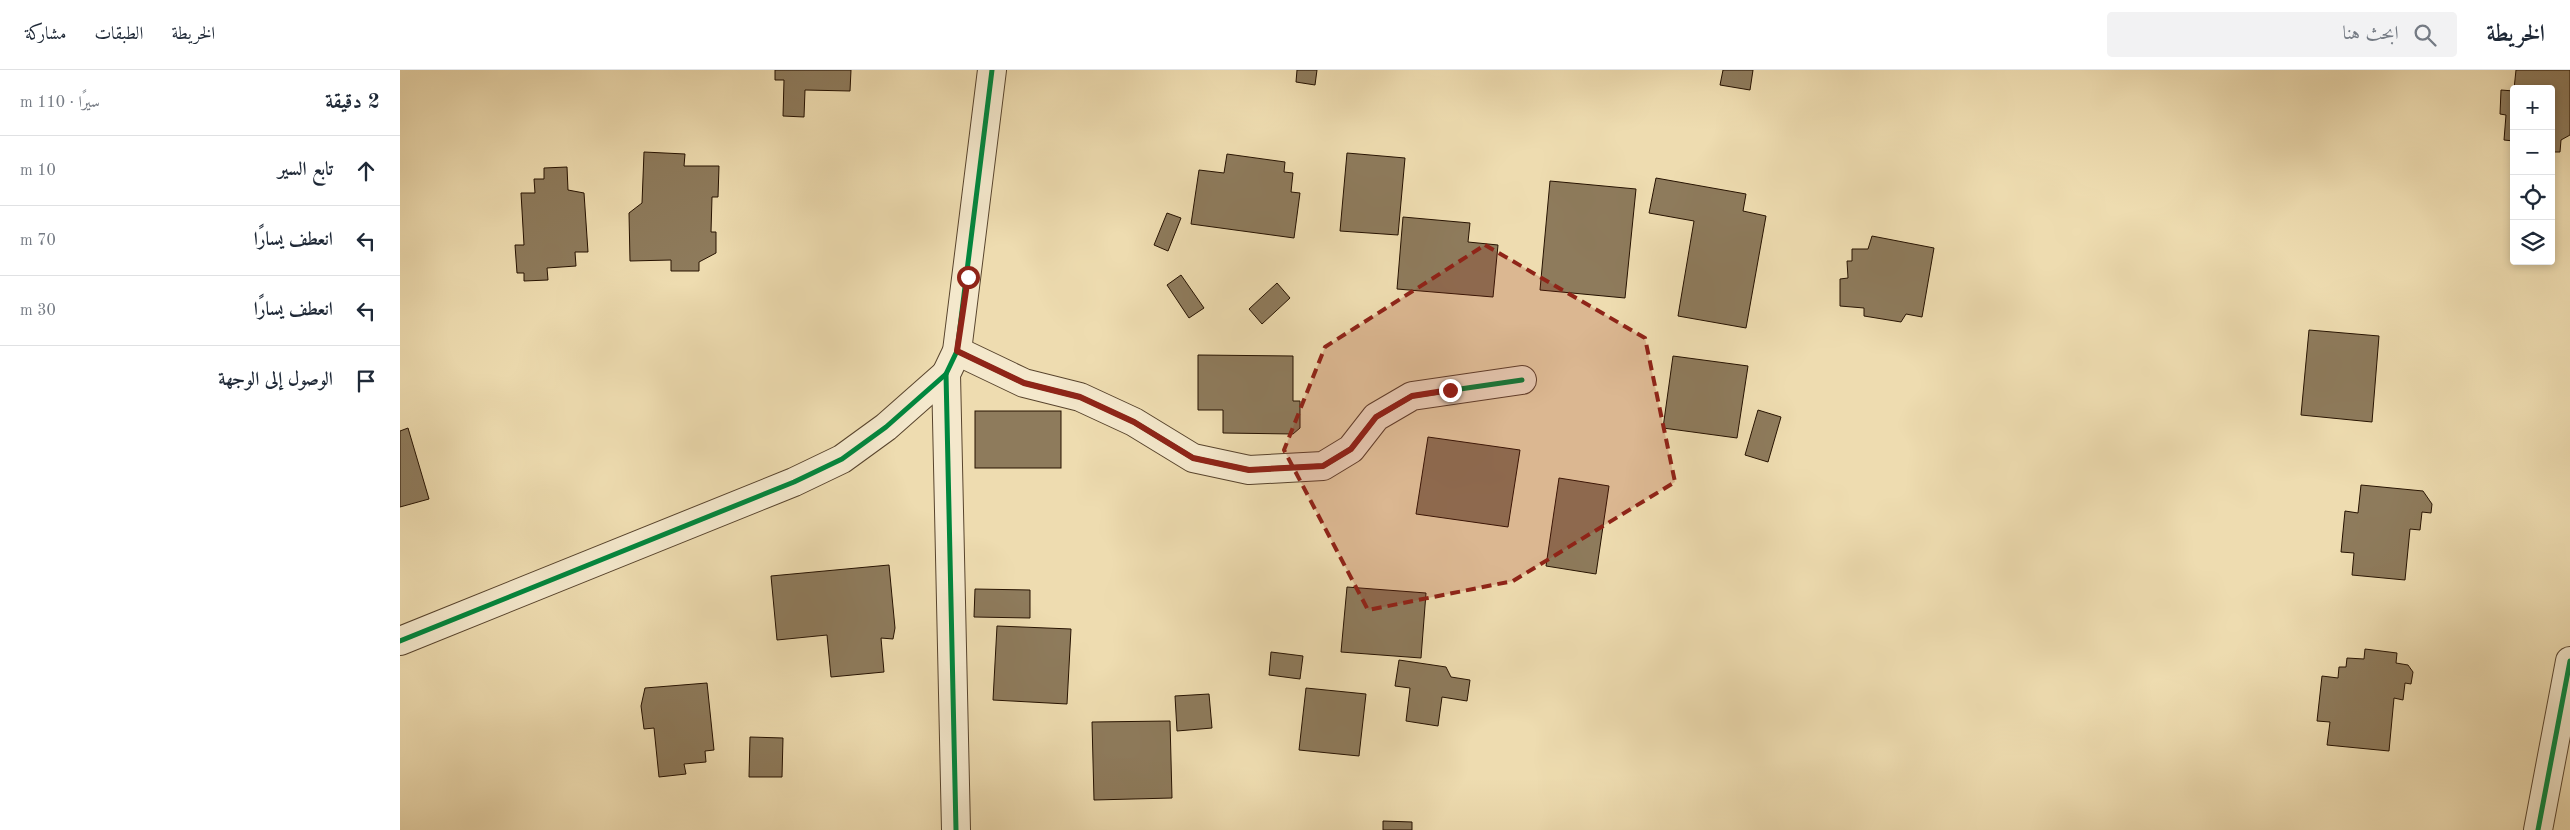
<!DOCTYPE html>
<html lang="ar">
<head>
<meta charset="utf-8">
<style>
  :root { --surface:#fff; --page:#f2f2f3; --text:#1f2937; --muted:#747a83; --line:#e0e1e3 }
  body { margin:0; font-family:"Old Standard TT",Amiri,serif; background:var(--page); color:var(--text); direction:rtl }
  .controls { position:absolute; right:15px; top:15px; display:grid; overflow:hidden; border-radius:5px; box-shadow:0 2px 8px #0003 }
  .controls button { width:45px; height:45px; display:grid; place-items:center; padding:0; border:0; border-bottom:1px solid var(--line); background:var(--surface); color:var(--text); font:25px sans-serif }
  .stop { position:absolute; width:15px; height:15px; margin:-11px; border:4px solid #8f2418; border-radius:50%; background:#fff }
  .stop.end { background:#8f2418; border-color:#fff; box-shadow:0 1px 5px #0008 }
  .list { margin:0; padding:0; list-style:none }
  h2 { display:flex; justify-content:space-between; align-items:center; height:65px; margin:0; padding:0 20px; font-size:21px }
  h2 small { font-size:16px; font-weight:400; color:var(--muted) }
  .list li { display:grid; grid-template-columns:32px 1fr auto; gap:15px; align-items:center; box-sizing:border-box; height:70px; padding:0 20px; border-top:1px solid var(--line) }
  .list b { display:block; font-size:19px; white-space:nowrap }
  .list em { font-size:16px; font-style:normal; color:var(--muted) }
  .icon { flex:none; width:28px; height:28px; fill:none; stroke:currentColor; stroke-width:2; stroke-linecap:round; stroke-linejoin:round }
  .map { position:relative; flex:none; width:2170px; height:760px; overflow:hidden; direction:ltr }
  header { display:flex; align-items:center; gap:30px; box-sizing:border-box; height:70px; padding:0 25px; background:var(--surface); border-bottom:1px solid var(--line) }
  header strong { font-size:24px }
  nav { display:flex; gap:28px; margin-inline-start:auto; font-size:18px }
  .search { width:350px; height:45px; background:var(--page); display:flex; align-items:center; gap:12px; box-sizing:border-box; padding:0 18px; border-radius:5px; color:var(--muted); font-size:19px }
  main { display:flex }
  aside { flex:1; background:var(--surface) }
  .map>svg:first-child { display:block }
  .building { fill:#8e7b5c; stroke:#261201 }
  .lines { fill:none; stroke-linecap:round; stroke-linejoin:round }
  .minor-casing { stroke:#58442d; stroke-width:30 }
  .minor { stroke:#f4e8cc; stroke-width:28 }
  .cycleway-casing { stroke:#f4e8cc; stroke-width:8 }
  .cycleway { stroke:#00873e; stroke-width:5 }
  .route { stroke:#8f2418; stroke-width:6 }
  .marked { fill:#8f2418; fill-opacity:0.2; stroke:#8f2418; stroke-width:4; stroke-dasharray:10 6; stroke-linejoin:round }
</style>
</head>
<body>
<header>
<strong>الخريطة</strong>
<div class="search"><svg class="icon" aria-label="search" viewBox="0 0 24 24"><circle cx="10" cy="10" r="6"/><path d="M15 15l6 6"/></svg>ابحث هنا</div>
<nav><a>الخريطة</a><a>الطبقات</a><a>مشاركة</a></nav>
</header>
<main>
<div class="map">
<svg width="2170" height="760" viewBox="0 0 2170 760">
  <rect width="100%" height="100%" fill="#eedcb0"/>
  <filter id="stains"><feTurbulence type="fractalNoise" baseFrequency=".004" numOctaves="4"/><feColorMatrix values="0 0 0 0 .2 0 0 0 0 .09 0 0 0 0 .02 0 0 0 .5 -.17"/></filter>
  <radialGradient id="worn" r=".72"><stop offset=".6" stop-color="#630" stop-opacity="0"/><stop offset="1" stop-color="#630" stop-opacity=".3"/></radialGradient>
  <g class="building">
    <path d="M375 0H451L450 21 405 20 404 47 383 46 384 10H375Z"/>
    <path d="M897 0H917L915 15 896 12Z"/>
    <path d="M1323 0H1353L1350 20 1320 15Z"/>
    <path d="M2116 0H2170V65L2161 70 2160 82H2151V19H2114Z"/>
    <path d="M2101 20 2114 21V71L2104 70 2106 45 2100 44Z"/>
    <path d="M244 82 285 84 284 96H319L318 127H312L311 162H316V183L299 192V201H271V190L230 191 229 143 242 133Z"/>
    <path d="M947 83 1005 88 998 165 940 161Z"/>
    <path d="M827 84 885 92 884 102 893 103 891 122 900 123 894 168 791 154 799 100 824 103Z"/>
    <path d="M167 97 168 120 184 123 188 182H175L176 196 147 198 148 210 124 211V203H117L115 175H124L121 123H135L134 109H144V98Z"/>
    <path d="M1256 108 1346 124 1343 141 1366 146 1346 258 1278 246 1294 151 1249 143Z"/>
    <path d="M1150 111 1236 119 1225 228 1140 220Z"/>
    <path d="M767 143 781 148 768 181 754 175Z"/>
    <path d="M1003 147 1070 153 1068 172 1098 175 1093 227 997 219Z"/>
    <path d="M1472 166 1534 178 1522 247 1506 244 1501 252 1464 246V238L1440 236V209L1448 208 1447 191H1452V179H1468Z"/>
    <path d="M781 205 804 238 789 248 767 215Z"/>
    <path d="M877 213 890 228 862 254 849 239Z"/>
    <path d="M1909 260 1979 266 1972 352 1901 345Z"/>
    <path d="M798 285 893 286V331H900V358L893 364 823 363V340H798Z"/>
    <path d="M1273 286 1348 296 1337 368 1263 358Z"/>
    <path d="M1358 340 1381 347 1368 392 1345 385Z"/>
    <rect x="575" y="341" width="86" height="57"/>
    <path d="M8 358 29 429 0 437V361Z"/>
    <path d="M1028 367 1120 380 1108 457 1016 444Z"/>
    <path d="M1159 408 1209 416 1196 504 1146 496Z"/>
    <path d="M1961 415 2023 421 2032 434 2031 443 2022 442 2020 460 2010 459 2005 510 1952 505 1954 483 1941 482 1945 441 1958 443Z"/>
    <path d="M489 495 495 558 493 569 481 568 484 602 431 607 427 565 377 570 371 506Z"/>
    <path d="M947 517 1026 523 1021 588 941 582Z"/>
    <path d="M575 519 630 520V548L574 547Z"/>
    <path d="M597 556 671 559 667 634 593 630Z"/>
    <path d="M1965 579 1997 583 1996 593 2008 595 2013 602 2011 614 2005 613 2003 630 1994 628 1989 681 1927 675 1930 652 1917 651 1922 606 1938 608 1939 597H1946L1947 588 1964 589Z"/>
    <path d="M871 582 903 586 900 609 869 605Z"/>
    <path d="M999 590 1046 597 1051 607 1070 610 1067 631 1042 627 1038 656 1006 651 1010 618 995 616Z"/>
    <path d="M307 613 314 680 305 681 306 692 284 694 286 704 259 707 254 658 244 659 241 636 245 618Z"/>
    <path d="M906 618 966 624 959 686 899 680Z"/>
    <path d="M809 624 812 658 777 661 775 626Z"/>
    <path d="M770 651 772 728 694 730 692 652Z"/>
    <path d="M350 667 383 668 382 707H349Z"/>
    <path d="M983 751 1012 752V760H983Z"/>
  </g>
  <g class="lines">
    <g class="minor-casing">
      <g id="minor">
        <path d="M557 281 624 313 680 327 734 352 793 388 849 400 923 396 951 379 976 347 1012 326 1122 310"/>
        <path d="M0 571 394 412 442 389 486 357 546 304"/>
        <path d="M556 760 546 304 557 281 592 0"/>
        <path d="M2138 760 2170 591"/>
      </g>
    </g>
    <use href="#minor" class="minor"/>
    <g class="cycleway-casing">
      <g id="cycleway">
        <path d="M557 281 624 313 680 327 734 352 793 388 849 400 923 396 951 379 976 347 1012 326 1122 310"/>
        <path d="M0 571 394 412 442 389 486 357 546 304"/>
        <path d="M556 760 546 304 557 281 592 0"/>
        <path d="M2138 760 2170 591"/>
      </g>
    </g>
    <use href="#cycleway" class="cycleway"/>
  </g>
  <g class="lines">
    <path class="route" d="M568 207 557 281 624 313 680 327 734 352 793 388 849 400 923 396 951 379 976 347 1012 326 1050 320"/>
  </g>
  <path class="marked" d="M1085 175 1245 268 1275 412 1113 511 968 540 884 380 925 277Z"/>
  <rect width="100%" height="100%" filter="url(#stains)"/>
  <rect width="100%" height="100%" fill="url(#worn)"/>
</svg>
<div class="controls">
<button>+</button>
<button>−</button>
<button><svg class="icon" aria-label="locate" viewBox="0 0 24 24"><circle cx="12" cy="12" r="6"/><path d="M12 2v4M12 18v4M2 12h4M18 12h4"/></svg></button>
<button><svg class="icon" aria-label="layers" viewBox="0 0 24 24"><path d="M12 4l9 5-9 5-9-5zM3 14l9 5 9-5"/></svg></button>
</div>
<div class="stop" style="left:568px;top:207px"></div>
<div class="stop end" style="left:1050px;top:320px"></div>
</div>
<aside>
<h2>2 دقيقة<small>سيرًا · 110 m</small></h2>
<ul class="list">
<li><svg class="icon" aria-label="ahead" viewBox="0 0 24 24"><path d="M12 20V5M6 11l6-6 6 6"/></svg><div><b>تابع السير</b></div><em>10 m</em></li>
<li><svg class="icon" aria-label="left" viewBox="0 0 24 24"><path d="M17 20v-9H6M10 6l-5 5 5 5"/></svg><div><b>انعطف يسارًا</b></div><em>70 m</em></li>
<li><svg class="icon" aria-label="left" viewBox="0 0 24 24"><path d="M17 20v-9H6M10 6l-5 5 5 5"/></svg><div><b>انعطف يسارًا</b></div><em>30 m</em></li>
<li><svg class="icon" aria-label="arrive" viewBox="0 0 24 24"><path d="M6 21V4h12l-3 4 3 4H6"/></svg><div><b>الوصول إلى الوجهة</b></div></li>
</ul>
</aside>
</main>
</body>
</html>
